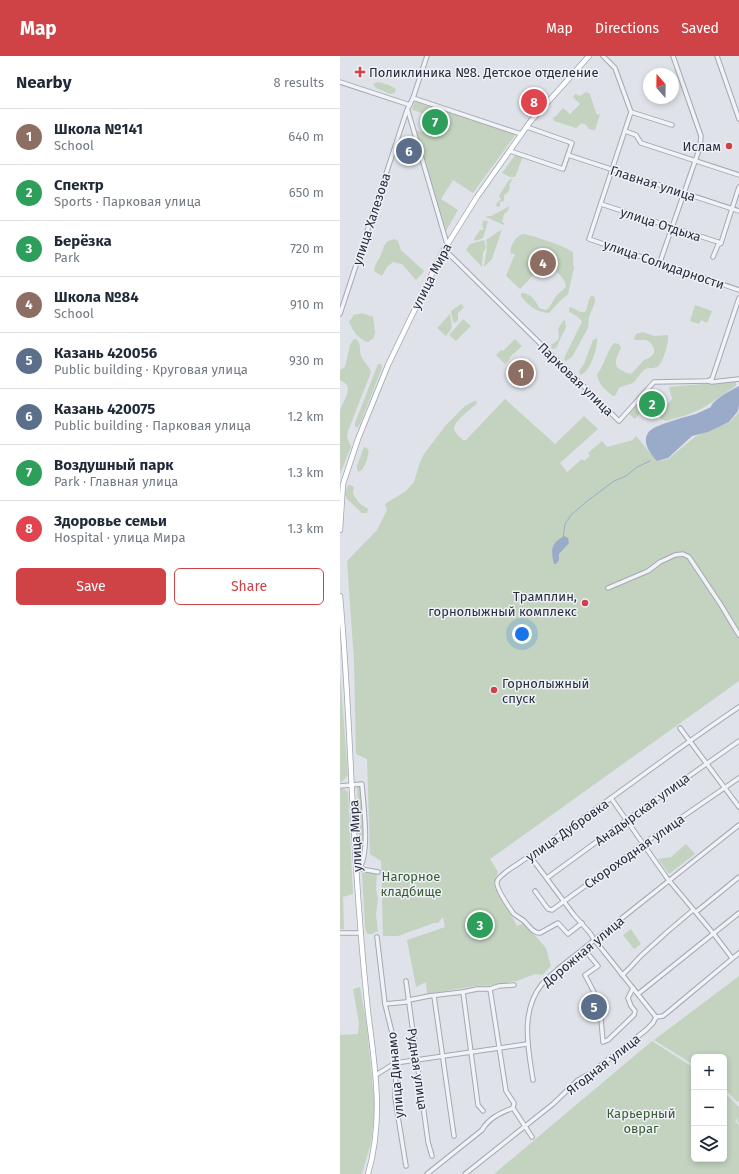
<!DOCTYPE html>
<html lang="en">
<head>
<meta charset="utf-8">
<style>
  :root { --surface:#fff; --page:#f6f6f7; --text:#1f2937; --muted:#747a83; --line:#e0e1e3; --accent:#cf4347 }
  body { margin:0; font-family:"Fira Sans",sans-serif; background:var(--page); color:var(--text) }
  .controls { position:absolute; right:12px; bottom:12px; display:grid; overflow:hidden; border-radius:6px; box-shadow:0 2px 6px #0003 }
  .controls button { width:36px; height:36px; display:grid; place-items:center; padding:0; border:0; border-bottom:1px solid var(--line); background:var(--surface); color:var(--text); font:20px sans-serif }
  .compass { position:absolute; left:303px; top:12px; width:36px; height:36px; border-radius:50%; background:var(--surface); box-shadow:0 2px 6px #0003; rotate:340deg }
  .you { position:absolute; left:182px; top:578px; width:14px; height:14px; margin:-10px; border:3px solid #fff; border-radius:50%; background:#1a73e8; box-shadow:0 0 0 6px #1a73e833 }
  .badge { display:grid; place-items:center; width:26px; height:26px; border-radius:50%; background:var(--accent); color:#fff; font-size:13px; font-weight:700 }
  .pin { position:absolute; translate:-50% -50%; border:2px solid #fff; box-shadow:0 1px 4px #0006 }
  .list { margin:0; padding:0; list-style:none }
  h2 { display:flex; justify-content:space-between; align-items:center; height:52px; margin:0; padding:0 16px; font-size:17px }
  h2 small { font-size:13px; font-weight:400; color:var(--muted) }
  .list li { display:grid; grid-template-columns:26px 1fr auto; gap:12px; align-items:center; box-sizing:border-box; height:56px; padding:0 16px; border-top:1px solid var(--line) }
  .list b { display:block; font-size:15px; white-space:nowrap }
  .list p { margin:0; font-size:13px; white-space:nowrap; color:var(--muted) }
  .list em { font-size:13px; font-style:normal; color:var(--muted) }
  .actions { display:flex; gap:8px; padding:12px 16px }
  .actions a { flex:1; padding:9px 0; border:1px solid var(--accent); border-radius:6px; text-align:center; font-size:14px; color:var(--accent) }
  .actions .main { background:var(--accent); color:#fff }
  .icon { flex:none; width:22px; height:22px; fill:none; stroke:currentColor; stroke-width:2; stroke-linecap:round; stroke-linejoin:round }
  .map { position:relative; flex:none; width:399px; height:1118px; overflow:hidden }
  header { display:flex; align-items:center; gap:24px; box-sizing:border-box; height:56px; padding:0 20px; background:var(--accent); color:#fff }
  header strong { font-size:19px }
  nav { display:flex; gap:22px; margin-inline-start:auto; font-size:14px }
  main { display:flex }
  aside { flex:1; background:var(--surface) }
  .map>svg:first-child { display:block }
  .green { fill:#c3d3c0 }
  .water { fill:#9aabc9 }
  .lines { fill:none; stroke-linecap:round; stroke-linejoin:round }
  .stream { stroke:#9aabc9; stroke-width:1 }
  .minor-casing { stroke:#a4a8b3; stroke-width:5.5 }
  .major-casing { stroke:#9fa5b4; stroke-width:6 }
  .minor { stroke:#f2f3f7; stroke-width:3.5 }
  .major { stroke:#fff; stroke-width:4.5 }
  .poi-dot { fill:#cf4347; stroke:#eff1f6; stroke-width:1.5 }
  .labels { text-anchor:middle; stroke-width:3; stroke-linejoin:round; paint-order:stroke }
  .poi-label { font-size:13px; fill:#282e40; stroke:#eff1f6; text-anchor:start }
  .street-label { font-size:13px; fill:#282e40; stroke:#eff1f6 }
  .park-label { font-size:13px; fill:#385c35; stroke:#eff1f6 }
</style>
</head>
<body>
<header>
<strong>Map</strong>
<nav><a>Map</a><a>Directions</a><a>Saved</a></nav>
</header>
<main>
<aside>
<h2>Nearby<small>8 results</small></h2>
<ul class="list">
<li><span class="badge" style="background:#8d6e63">1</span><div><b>Школа №141</b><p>School</p></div><em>640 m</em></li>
<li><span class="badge" style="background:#2e9e5b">2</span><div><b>Спектр</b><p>Sports · Парковая улица</p></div><em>650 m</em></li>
<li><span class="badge" style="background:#2e9e5b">3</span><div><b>Берёзка</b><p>Park</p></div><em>720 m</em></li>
<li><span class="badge" style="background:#8d6e63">4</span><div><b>Школа №84</b><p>School</p></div><em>910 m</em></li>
<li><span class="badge" style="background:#5c6f8a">5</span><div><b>Казань 420056</b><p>Public building · Круговая улица</p></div><em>930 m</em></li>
<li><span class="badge" style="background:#5c6f8a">6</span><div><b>Казань 420075</b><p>Public building · Парковая улица</p></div><em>1.2 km</em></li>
<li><span class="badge" style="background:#2e9e5b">7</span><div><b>Воздушный парк</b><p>Park · Главная улица</p></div><em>1.3 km</em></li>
<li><span class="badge" style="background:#e0444e">8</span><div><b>Здоровье семьи</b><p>Hospital · улица Мира</p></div><em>1.3 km</em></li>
</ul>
<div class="actions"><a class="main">Save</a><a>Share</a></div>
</aside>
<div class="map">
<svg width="399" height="1118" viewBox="0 0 399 1118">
  <rect width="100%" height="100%" fill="#dfe2e9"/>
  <g class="green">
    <path d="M38 26 49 29 56 33 55 37 50 38 36 32 33 28Z"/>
    <path d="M246 36 250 38 256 57 258 59 260 58 255 74 249 73 246 69 242 67 236 72 214 65 213 61H215L223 52 230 58 240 48 233 41 235 38 240 40Z"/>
    <path d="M75 45 176 78 133 137 113 124 101 143 118 154 106 175 76 75 85 76 91 60 72 54Z"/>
    <path d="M176 98 182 101V103L175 121H170L162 117Z"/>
    <path d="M173 122 169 129C171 134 168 137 164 139V145L160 146V150L157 151 156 148 161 143 159 140 169 124Z"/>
    <path d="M170 150 167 156 164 158 162 166 164 167V169L146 161 147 160H151Z"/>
    <path d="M143 165H148L143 182 135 185 134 183 140 174H143L144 173 142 170Z"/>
    <path d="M162 173 152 203 144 211C145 202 148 193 146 184Z"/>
    <path d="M182 178C191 178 226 191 233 196V205L234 212 228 238 220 245 209 257C197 256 188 250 181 240V237C189 236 196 244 199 252L205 254 208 253 217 239 226 231C226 220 210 214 207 200L205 207 180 233 166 220 175 198H171C169 190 175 182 182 178Z"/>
    <path d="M55 183 58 185 61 194 84 215 76 224 62 208 53 206 47 211 42 220 34 215C35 208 38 205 41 199 44 190 44 185 55 183Z"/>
    <path d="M144 184 146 191 143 197 142 211 126 194 130 188Z"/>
    <path d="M252 239 255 242V246L249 261 248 272 232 301 226 305 224 304 225 300 242 266C239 260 233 259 229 255V252L231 251 240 256H245C249 251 247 243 252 239Z"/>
    <path d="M121 248 124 251 118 257V264L115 267 113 266 111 255Z"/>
    <path d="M355 249 372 255 367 267 361 264 359 268 350 265Z"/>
    <path d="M22 257 33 261 35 276 34 282 28 286C20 285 12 274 9 266L14 259Z"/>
    <path d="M110 258 112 272 106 280 97 272Z"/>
    <path d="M123 263 131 270 116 285 109 279Z"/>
    <path d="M225 264 226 271 216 292 212 293 211 289 218 284 219 280 218 273 223 265Z"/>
    <path d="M303 276 314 280 328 279C329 286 323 308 317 311 312 313 308 311 304 314 300 317 298 322 294 326 290 329 284 329 279 332L275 340H273C266 335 258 328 257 318 265 309 266 296 274 287L279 288 281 292C277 301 271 310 283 315 286 317 289 318 292 317L304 304 311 301 314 297V292L310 286 306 284H295L294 282 296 278Z"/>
    <path d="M257 282C258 292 250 317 240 319L239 315 244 308 253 284Z"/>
    <path d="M16 283C23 290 18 295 22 302 25 307 29 310 31 316L8 375 7 381 11 391 0 418V356C2 344 17 331 0 324V314L5 311 10 289 13 284Z"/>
    <path d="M175 283 182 290 169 302 170 303 165 308 156 299 161 294 163 295Z"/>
    <path d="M38 308H41L42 312 20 368 17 372 15 370V367Z"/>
    <path d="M396 325V330C385 336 375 345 364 351 353 358 339 361 326 365L321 363 317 358 332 343 329 331Z"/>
    <path d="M165 343 215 388 244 360 258 373 220 407 227 416 242 403 244 405 250 400 248 397 262 385 267 391 293 384 296 380 317 405 328 403 356 380 390 366 399 356V625L150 803 158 816 154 827 177 870 184 867 206 892 211 910 202 919 195 918 177 925 168 926 169 929 136 930 87 938 86 926 76 931 67 884 105 871 103 861 98 867H94L58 880H43L41 805 30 798 27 703 16 698 14 605 7 505 37 474 47 454 45 448 66 435 74 426 80 406 84 398 106 369 125 350 136 344 137 347C132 353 112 366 114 374 116 378 120 381 123 384H126Z"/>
    <path d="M299 346 305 351 295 363 289 358Z"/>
    <path d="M24 391 28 393C30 399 24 414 19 416L17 414V410Z"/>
    <path d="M8 429H10L14 431 13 438 19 447 28 453 27 457H22L6 442 5 438Z"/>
    <path d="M0 618 8 719 2 726H0Z"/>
    <path d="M17 730H20L24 762V796L22 799 20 797Z"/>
    <path d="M0 733H4L8 736 13 838 3 841 4 873H0Z"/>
    <path d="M346 788 355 798 329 818 318 803 331 801Z"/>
    <path d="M25 813 37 816 36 834 38 843 36 858 38 875 32 878H28L26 876 25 870 22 817Z"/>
    <path d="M291 873 301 888 294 893 283 879Z"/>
    <path d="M399 920V1045L397 1046 384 1032V1001H354V1009L314 984Z"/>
    <path d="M20 931 27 971 35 1053 31 1086 22 1118H0V979L18 978 19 967 13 933Z"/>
    <path d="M312 985 354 1012V1103H384V1036L399 1051V1067L397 1065 398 1062 395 1065 399 1069V1118H154Z"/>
  </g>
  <g class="water">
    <path d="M399 330V349L398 355 389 366 368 376 352 380 328 402 317 405C310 397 302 387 308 377 312 369 346 361 356 358 361 356 366 353 371 351 373 343 392 334 399 330Z"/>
    <path d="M224 480 228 482 229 487 219 498V504L216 508H214C211 494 210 488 224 480Z"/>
  </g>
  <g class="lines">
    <path class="stream" d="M223 481 225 468 231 459 246 446 274 425 286 420 297 411 310 405"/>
    <g class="minor-casing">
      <g id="minor">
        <path d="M263 0 275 12 291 56 249 183 399 234"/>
        <path d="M377 0 399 63"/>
        <path d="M0 26 70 49"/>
        <path d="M73 42 181 78"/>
        <path d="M68 55 107 188"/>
        <path d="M291 56 332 69"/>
        <path d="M285 75 296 79 301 87 399 119"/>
        <path d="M170 95 223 113 232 87 187 71"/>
        <path d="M228 99 399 155"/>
        <path d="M261 148 381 187"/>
        <path d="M104 193 279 365 314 326 367 325 372 323 399 242"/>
        <path d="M373 201 378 189 381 187 399 131"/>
        <path d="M320 206 360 91 361 80 333 0"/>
        <path d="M0 258 67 54 73 42 87 0"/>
        <path d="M368 325 372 326 399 323"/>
        <path d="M268 532 308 515 320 506 335 499 343 498 349 501 381 549 399 579"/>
        <path d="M340 672 399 751"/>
        <path d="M0 730 22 728C23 747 32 805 16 816"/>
        <path d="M271 742 327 822 373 877 392 902"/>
        <path d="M190 800 234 859 250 877 253 882 316 961"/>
        <path d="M21 813 38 816"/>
        <path d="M207 822 285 765 399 685"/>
        <path d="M195 835 208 853 212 854 303 788 399 722"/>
        <path d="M356 856 399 821"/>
        <path d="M242 867 228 878 218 867 200 877C193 877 190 871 185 866 182 862 176 861 173 857 169 851 156 833 157 826 157 822 164 818 167 815 246 763 320 704 399 651"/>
        <path d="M0 877H21"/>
        <path d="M37 881 45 948 53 981 56 1017 55 1042 66 1110"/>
        <path d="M244 893 258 910 245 919 257 942 261 963 263 986 268 984 294 959 295 955 291 950 288 942 293 932"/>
        <path d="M282 919C290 913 296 904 304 897 320 882 336 868 353 854"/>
        <path d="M66 925 88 1086 92 1100"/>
        <path d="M150 933 166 1035 174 1047 173 1052 192 1081"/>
        <path d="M123 936 138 1049 143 1055"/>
        <path d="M298 938 399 857"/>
        <path d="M94 940 114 1080"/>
        <path d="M45 948 66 946 69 944 89 940 123 936 137 933H150L159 930 174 929"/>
        <path d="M36 1019 55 1007 187 988"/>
        <path d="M193 1024C188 992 180 955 202 928 207 922 213 918 218 913L399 769"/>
        <path d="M87 1118 142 1074C149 1062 160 1057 173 1052"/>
        <path d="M125 1118 213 1048 238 1024 251 1017 306 974 313 967 316 961 323 960 328 956 399 897"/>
      </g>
    </g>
    <g class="major-casing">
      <g id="major">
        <path d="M0 474 3 428 18 383 48 309 102 197 137 141 190 66 249 0"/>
        <path d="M0 540C10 648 11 757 20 866 22 896 25 926 28 956 35 1012 44 1062 28 1118"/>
      </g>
    </g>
    <use href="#minor" class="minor"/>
    <use href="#major" class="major"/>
  </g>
  <g class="poi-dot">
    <path d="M18 10h4v4h4v4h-4v4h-4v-4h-4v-4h4z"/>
    <circle cx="389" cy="90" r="4"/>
    <circle cx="245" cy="547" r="4"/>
    <circle cx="154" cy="634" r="4"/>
  </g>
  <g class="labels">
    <g class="poi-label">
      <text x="29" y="21">Поликлиника №8. Детское отделение</text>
      <text x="381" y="95" text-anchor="end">Ислам</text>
      <text x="237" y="545" text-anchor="end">Трамплин,<tspan x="237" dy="15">горнолыжный комплекс</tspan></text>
      <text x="162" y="632">Горнолыжный<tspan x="162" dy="15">спуск</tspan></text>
    </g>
    <g class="street-label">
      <text transform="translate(313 127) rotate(18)" y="5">Главная улица</text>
      <text transform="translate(31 163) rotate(-72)" y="5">улица Халезова</text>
      <text transform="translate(321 168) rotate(18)" y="5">улица Отдыха</text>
      <text transform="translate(324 208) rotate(19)" y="5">улица Солидарности</text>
      <text transform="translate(91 220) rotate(-63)" y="5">улица Мира</text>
      <text transform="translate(236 323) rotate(44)" y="5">Парковая улица</text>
      <text transform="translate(302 753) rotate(-36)" y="5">Анадырская улица</text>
      <text transform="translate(227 774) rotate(-35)" y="5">улица Дубровка</text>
      <text transform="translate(15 780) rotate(-93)" y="5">улица Мира</text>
      <text transform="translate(294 795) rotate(-35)" y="5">Скороходная улица</text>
      <text transform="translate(243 895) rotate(-40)" y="5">Дорожная улица</text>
      <text transform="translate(263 1008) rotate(-38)" y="5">Ягодная улица</text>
      <text transform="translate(78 1013) rotate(82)" y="5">Рудная улица</text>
      <text transform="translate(55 1019) rotate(-95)" y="5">улица Динамо</text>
    </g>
    <g class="park-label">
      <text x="71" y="825">Нагорное<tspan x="71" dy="15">кладбище</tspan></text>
      <text x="301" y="1062">Карьерный<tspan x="301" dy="15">овраг</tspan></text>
    </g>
  </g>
</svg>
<div class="controls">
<button>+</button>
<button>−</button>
<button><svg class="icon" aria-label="layers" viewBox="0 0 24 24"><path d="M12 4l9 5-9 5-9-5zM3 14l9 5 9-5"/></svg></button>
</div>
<svg class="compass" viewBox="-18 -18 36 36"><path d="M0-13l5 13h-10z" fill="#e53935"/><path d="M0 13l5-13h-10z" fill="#747a83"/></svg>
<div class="you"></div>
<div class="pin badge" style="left:181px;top:317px;background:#8d6e63">1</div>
<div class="pin badge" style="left:312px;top:348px;background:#2e9e5b">2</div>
<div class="pin badge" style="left:140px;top:869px;background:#2e9e5b">3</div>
<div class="pin badge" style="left:203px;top:207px;background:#8d6e63">4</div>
<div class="pin badge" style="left:254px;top:951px;background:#5c6f8a">5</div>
<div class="pin badge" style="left:69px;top:95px;background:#5c6f8a">6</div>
<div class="pin badge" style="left:95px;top:66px;background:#2e9e5b">7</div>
<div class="pin badge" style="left:194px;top:46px;background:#e0444e">8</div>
</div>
</main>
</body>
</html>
